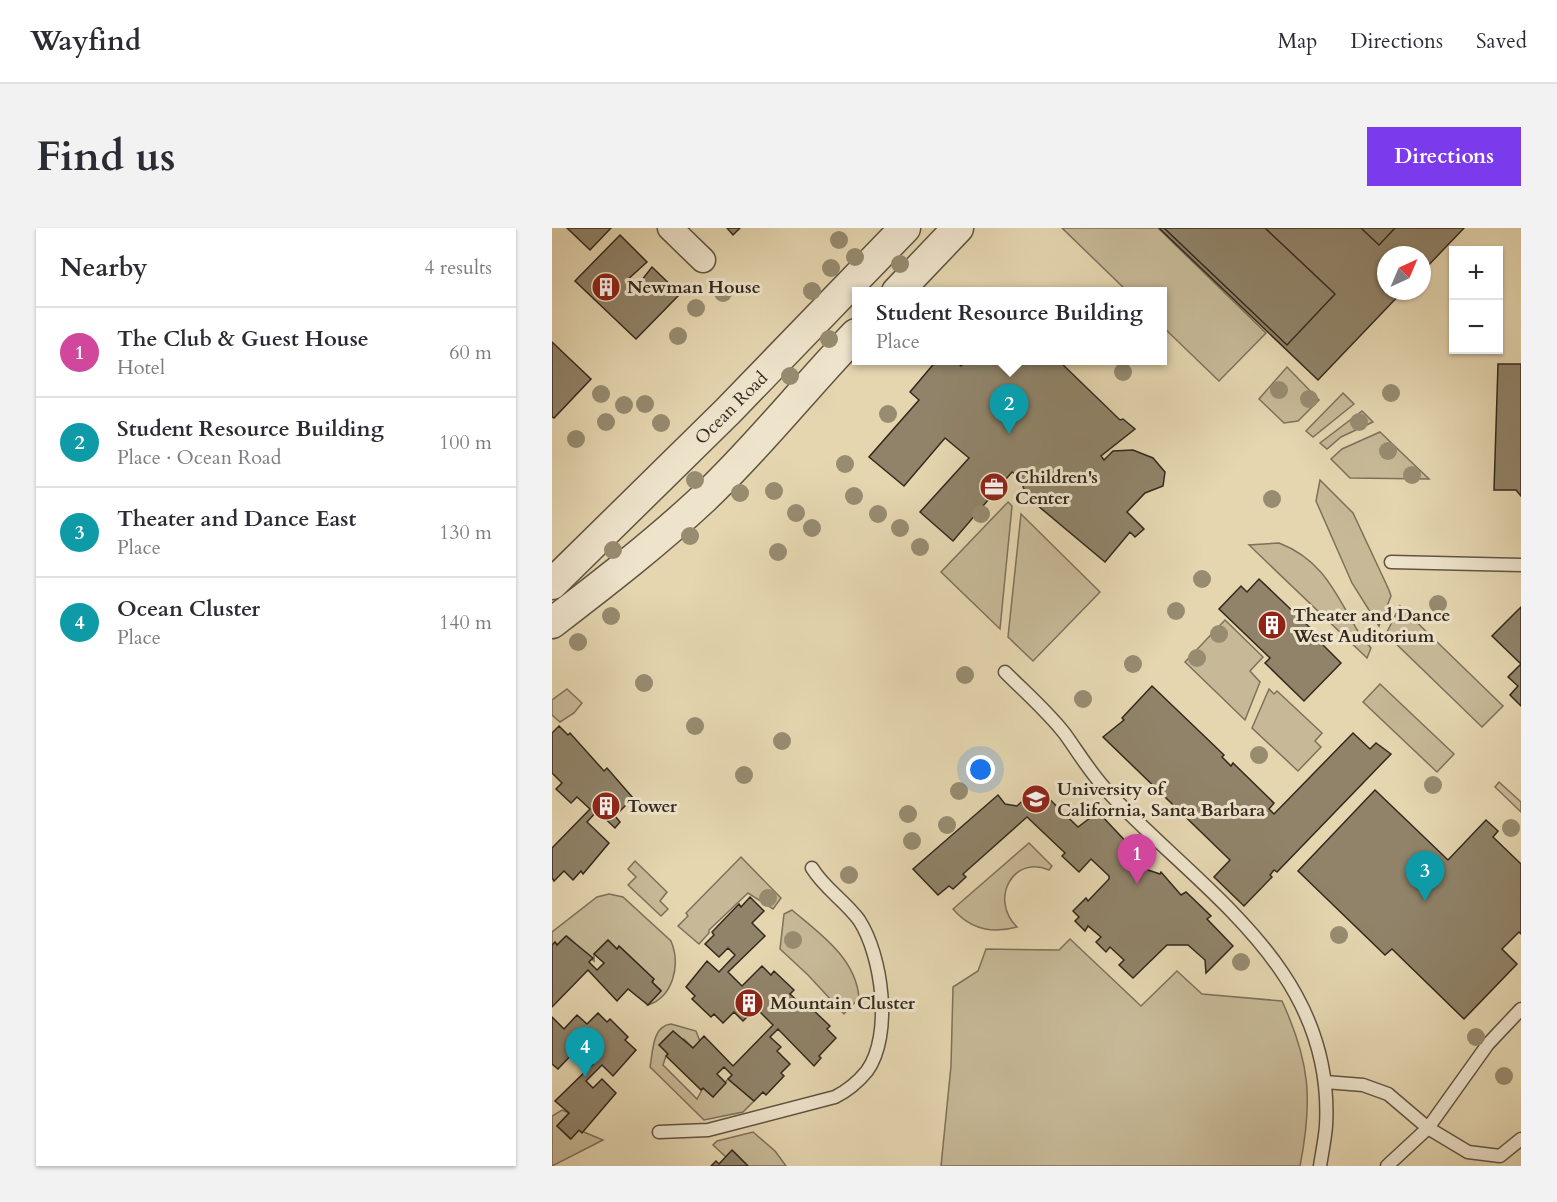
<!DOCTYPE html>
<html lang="en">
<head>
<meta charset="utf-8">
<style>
  :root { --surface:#fff; --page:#f2f2f3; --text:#2b2b33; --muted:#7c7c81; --line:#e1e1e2; --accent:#7c3aed }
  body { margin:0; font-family:Cardo,serif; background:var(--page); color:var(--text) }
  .controls { position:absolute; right:18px; top:18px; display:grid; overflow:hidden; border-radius:0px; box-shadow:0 2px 4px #0004 }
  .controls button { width:54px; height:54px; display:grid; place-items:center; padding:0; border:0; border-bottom:2px solid var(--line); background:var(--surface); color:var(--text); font:30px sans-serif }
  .compass { position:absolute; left:825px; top:18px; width:54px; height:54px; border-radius:50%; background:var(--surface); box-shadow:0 2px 4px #0004; rotate:44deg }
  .you { position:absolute; left:429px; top:542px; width:21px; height:21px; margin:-15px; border:4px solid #fff; border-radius:50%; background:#1a73e8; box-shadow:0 0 0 9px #1a73e833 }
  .badge { display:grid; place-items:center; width:39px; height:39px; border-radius:50%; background:var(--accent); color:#fff; font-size:20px; font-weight:700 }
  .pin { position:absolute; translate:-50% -50px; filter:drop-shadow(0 2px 3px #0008) }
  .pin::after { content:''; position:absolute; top:32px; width:21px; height:18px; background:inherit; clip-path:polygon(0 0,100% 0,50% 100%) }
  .popup { position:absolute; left:300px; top:59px; width:315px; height:78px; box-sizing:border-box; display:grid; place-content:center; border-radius:0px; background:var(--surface); filter:drop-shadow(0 2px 4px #0005); font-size:20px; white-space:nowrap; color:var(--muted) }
  .popup b { font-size:22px; color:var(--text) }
  .popup::after { content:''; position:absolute; left:50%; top:100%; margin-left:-12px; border:12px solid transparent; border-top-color:var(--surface) }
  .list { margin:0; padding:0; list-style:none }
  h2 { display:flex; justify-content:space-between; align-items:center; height:78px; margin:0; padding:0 24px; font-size:26px }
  h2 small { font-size:20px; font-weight:400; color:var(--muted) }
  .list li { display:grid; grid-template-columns:39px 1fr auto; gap:18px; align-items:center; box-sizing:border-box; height:90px; padding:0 24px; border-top:2px solid var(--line) }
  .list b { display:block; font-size:22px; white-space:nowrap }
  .list p { margin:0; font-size:20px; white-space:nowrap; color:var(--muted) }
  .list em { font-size:20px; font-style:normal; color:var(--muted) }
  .map { position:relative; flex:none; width:969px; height:938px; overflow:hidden; border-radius:0px }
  header { display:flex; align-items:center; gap:36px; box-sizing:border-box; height:84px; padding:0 30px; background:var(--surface); border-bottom:2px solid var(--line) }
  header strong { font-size:28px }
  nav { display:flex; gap:33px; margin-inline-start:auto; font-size:21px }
  .intro { display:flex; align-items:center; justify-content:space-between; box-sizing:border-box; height:144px; padding:0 36px }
  h1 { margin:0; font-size:42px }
  .button { padding:15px 27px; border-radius:0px; background:var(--accent); color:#fff; font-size:21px; font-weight:700 }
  main { display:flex; gap:36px; padding:0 36px }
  aside { flex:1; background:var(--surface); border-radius:0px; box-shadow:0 2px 4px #0004 }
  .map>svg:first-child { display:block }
  .green { fill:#c7b997; stroke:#7d715a; stroke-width:1.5 }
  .building { fill:#908369; stroke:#33291d; stroke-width:1.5 }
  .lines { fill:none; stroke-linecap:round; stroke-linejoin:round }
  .service-casing { stroke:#605442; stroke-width:15 }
  .minor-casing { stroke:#605442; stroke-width:27 }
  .tertiary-casing { stroke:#605442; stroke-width:33 }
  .service { stroke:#eee4cc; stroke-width:12 }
  .minor { stroke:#eee4cc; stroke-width:24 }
  .tertiary { stroke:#eee4cc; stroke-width:30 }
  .tree { fill:#978b70 }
  .labels { text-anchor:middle; stroke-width:6; stroke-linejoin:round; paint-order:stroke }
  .poi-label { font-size:18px; font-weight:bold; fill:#33291d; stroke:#eee4cc; text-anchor:start }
  .street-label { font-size:18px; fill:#33291d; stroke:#eee4cc }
</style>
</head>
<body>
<header>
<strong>Wayfind</strong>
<nav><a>Map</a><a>Directions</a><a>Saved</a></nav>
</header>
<div class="intro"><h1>Find us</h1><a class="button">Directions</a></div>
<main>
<aside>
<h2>Nearby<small>4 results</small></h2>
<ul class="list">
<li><span class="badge" style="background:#d1479c">1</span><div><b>The Club &amp; Guest House</b><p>Hotel</p></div><em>60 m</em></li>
<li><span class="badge" style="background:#0f9aa8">2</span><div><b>Student Resource Building</b><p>Place · Ocean Road</p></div><em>100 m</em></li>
<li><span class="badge" style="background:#0f9aa8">3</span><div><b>Theater and Dance East</b><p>Place</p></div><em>130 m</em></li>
<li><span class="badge" style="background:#0f9aa8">4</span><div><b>Ocean Cluster</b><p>Place</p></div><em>140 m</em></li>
</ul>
</aside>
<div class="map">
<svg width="969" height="938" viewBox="0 0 969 938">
  <rect width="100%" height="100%" fill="#e5d6b0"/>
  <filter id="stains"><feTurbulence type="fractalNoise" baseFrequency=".00333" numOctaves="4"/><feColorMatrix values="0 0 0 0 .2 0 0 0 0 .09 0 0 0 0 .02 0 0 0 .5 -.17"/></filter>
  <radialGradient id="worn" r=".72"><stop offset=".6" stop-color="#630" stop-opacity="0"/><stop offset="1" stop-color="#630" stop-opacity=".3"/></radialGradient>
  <g class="green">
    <path d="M510 0H606L714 105 667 153 610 98V64L575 63Z"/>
    <path d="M735 139 767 172 746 193 732 195 707 171Z"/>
    <path d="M791 165 802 176 761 209 754 203Z"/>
    <path d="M810 183 821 194 789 209 775 221 768 215Z"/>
    <path d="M828 204 877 251 798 250 779 231 790 221Z"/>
    <path d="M768 252 801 285 837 362 839 368 827 398 800 355 764 273Z"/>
    <path d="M456 274 460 278 448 401 389 344Z"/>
    <path d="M469 286 548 364 481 433 456 409Z"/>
    <path d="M727 315C774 333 785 370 810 410L819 420 815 430 697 317Z"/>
    <path d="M848 378 951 478 930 499 834 406Z"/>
    <path d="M673 392 711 429 698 443 708 454 693 492 633 434Z"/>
    <path d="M828 456 902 526 885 544 811 474Z"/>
    <path d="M15 461 30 475 22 485 8 494 0 487V472Z"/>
    <path d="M717 461 722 466 725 463 770 505 763 513 769 519 746 543 700 500Z"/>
    <path d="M947 554 969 574V584L943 559Z"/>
    <path d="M477 615 500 638 497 642C461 626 437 672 465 699 440 706 418 701 401 681Z"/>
    <path d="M189 629 229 670 221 681 196 665 157 702V705L147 716 126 698 136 688 134 685Z"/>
    <path d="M83 633 115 664 108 673 116 681 109 688 76 657 84 649 76 641Z"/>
    <path d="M57 666 71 669 119 713C129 737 121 769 96 777L109 762 100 754 102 751 68 719 65 721 56 712 42 726V733L15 708 5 717 3 715 0 717V704L45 669Z"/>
    <path d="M240 682C267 705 304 730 307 770L292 786 256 747 228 721 232 686Z"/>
    <path d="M518 711 589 778 625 743 650 766 730 773C758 834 761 872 748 938H389L399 838 401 759 426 743 434 721 507 722Z"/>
    <path d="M119 796 144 803 149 816 141 820 132 811 114 828 111 837 145 871 151 860 161 869 176 851 202 873 191 884 152 892 98 839C101 824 100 798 119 796Z"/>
    <path d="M10 882 17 885 5 898 18 911 27 902 51 912 0 938V888Z"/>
    <path d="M201 904 223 923 234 938H196L181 923 174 929 161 917 165 913Z"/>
  </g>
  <g class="building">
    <path d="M15 0H59L38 22Z"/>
    <path d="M175 0H188L181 7Z"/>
    <path d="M607 0H912L870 44V27H834V63H851L766 152Z"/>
    <path d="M612 0H713L783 66 735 117Z"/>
    <path d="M809 0H843L827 17Z"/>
    <path d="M68 7 95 34 73 54 82 62 100 39 128 66 84 111 23 53Z"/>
    <path d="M0 114 39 151 2 190 0 189Z"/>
    <path d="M385 132H403L409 138 414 132H506L568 192 571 191 583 201 549 228 552 232 561 223 581 222 601 230 613 244 611 258 593 265 575 284 592 301 583 309 578 304 553 334 485 277 489 274 473 264 468 250 460 244 401 313 368 284 417 230 393 210 352 258 317 229 367 172 358 164Z"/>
    <path d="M946 136H969V268L964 262H942Z"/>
    <path d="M707 351 772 413 770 416 789 435 752 473 713 435 718 430 667 381 689 358 695 364Z"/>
    <path d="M969 379V478L958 467 966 458 956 449 969 436 940 408Z"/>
    <path d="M600 458 672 527 670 529 679 538 681 535 722 575 717 581 722 586 801 505 818 521 824 515 839 526 725 644 722 642 718 647 720 649 692 678 662 649 678 632 551 509 572 492 570 490Z"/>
    <path d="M7 498 16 507 18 505 52 543 55 540 81 570 63 588 68 594 63 600 45 583 35 594 57 615 31 646 29 643 21 652 12 643 2 653 0 650V620L38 581 25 569 19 575 4 561 10 555 0 545V505Z"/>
    <path d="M485 559 526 599 546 584 582 622 584 619 592 627 590 630 597 637 593 641 608 646 609 644 629 667 634 664 659 688 655 691 681 718 654 745 653 732 636 717H615L581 750 567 737 572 732 558 719 554 724 544 714 549 709 536 698 533 703 523 693 527 689 521 683 534 670 536 673 557 651V648L539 631 527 644 510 628 513 625 475 589 411 646 414 649 401 661 397 658 386 667 361 641 446 567 453 576 465 578Z"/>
    <path d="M823 562 896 632 934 592 946 603 941 609 969 636V706L967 704 950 721 965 736 912 791 840 721 833 727 746 643Z"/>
    <path d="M198 669 212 683 200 695 213 708 176 744 190 758 210 738 219 747 222 743 242 762 238 766 256 783 259 780 278 798 275 801 284 810 267 828 269 830 262 838 226 801 218 809 229 819 225 823 238 836 229 845 232 848 214 867 211 864 202 873 176 851 180 847 172 839 165 846 174 855 161 869 151 860 149 862 114 828 116 826 107 817 121 803 141 820 152 808 181 838 221 797 204 780 191 793 182 784 171 795 162 786 159 789 140 771 143 768 134 759 155 733 167 744 183 727 176 720 167 729 153 716 162 707 160 704 187 676 189 679Z"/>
    <path d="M14 708 41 730 37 734 45 742 52 735 42 726 56 712 65 721 67 718 102 751 100 754 109 763 96 777 76 761 65 773 36 742 0 779V717L3 714 5 717Z"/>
    <path d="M46 785 55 794 58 791 76 809 73 812 84 822 61 848 50 837 34 853 41 860 50 851 64 865 30 905 27 902 19 911 5 898 17 885 3 873 41 836 16 812 24 822 6 841 0 836V789L12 801 25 787 35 796Z"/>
    <path d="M180 922 196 938H159L164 933 167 936Z"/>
  </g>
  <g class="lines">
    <g class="service-casing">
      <g id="service">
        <path d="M839 334 969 337"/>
        <path d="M453 444C473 464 495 483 513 506 528 527 541 549 559 567 653 666 783 743 774 898 773 911 770 925 768 938"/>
        <path d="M773 854 811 857 836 866 876 900 916 924 948 928 969 911"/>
        <path d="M107 904 156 902 283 869C295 863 306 854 315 843 341 807 330 727 307 692 293 673 272 660 260 640"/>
        <path d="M835 938 876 900 936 816 969 781"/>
      </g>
    </g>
    <g class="minor-casing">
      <path id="minor" d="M118 0 151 32"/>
    </g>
    <g class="tertiary-casing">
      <g id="tertiary">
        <path d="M345 64 406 0"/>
        <path d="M0 356 176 183 353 0"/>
        <path d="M0 395C52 355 104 315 152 270 206 219 252 160 304 106"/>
      </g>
    </g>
    <use href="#service" class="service"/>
    <use href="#minor" class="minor"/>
    <use href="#tertiary" class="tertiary"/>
  </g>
  <g class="tree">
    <circle cx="287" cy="12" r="9"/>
    <circle cx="303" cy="29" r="9"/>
    <circle cx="348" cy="36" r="9"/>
    <circle cx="279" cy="40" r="9"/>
    <circle cx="260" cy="63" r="9"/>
    <circle cx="171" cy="65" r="9"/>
    <circle cx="144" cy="80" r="9"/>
    <circle cx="126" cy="108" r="9"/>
    <circle cx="277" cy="111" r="9"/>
    <circle cx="571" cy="144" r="9"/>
    <circle cx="238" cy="148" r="9"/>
    <circle cx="727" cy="162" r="9"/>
    <circle cx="839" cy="165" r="9"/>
    <circle cx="49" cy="166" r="9"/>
    <circle cx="757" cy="171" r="9"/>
    <circle cx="93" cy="176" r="9"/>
    <circle cx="72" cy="177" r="9"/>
    <circle cx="336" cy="186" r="9"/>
    <circle cx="54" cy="194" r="9"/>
    <circle cx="807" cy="194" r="9"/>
    <circle cx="109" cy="195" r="9"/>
    <circle cx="24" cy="211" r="9"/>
    <circle cx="836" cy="223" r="9"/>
    <circle cx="293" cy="236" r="9"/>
    <circle cx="860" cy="247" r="9"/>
    <circle cx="143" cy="252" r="9"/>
    <circle cx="222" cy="263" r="9"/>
    <circle cx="188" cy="265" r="9"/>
    <circle cx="302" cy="268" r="9"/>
    <circle cx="720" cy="271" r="9"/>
    <circle cx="244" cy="285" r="9"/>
    <circle cx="326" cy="286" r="9"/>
    <circle cx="429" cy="286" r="9"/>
    <circle cx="260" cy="300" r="9"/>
    <circle cx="348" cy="300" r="9"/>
    <circle cx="138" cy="308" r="9"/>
    <circle cx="368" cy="319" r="9"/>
    <circle cx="61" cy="322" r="9"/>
    <circle cx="226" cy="324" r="9"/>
    <circle cx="650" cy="351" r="9"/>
    <circle cx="886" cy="376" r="9"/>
    <circle cx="624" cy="383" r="9"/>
    <circle cx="59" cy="388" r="9"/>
    <circle cx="667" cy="406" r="9"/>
    <circle cx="26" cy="414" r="9"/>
    <circle cx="645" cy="430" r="9"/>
    <circle cx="581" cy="436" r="9"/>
    <circle cx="413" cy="447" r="9"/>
    <circle cx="92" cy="455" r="9"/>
    <circle cx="531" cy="471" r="9"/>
    <circle cx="143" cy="498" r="9"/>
    <circle cx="230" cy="513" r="9"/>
    <circle cx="707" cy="527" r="9"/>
    <circle cx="192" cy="547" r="9"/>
    <circle cx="881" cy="557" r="9"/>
    <circle cx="407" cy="563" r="9"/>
    <circle cx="356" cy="586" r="9"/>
    <circle cx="395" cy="597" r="9"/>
    <circle cx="959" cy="600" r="9"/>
    <circle cx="360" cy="613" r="9"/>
    <circle cx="297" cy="647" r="9"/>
    <circle cx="216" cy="670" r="9"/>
    <circle cx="787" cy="707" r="9"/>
    <circle cx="241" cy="712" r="9"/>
    <circle cx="689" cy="734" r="9"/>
    <circle cx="924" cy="809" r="9"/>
    <circle cx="952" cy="848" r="9"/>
  </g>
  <defs>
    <g id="building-disc" transform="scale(1.5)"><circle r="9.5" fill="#8f2418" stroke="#eee4cc"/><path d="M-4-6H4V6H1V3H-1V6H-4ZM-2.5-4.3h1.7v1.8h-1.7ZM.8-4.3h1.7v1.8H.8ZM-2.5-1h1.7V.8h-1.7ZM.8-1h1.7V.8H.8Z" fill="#fff"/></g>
    <g id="office-disc" transform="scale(1.5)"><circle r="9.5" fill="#8f2418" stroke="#eee4cc"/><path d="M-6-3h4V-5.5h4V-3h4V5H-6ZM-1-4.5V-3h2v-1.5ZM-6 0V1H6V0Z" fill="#fff"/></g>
    <g id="university-disc" transform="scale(1.5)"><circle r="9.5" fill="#8f2418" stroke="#eee4cc"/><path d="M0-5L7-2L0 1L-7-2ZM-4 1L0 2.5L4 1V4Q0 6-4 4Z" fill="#fff"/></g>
  </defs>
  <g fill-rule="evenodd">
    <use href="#building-disc" x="54" y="59"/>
    <use href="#office-disc" x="442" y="259"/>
    <use href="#building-disc" x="720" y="397"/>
    <use href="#university-disc" x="484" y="571"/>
    <use href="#building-disc" x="54" y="578"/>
    <use href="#building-disc" x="197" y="775"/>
  </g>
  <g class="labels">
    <g class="poi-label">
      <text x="75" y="65">Newman House</text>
      <text x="463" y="255">Children's<tspan x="463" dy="21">Center</tspan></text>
      <text x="741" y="393">Theater and Dance<tspan x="741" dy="21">West Auditorium</tspan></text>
      <text x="505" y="567">University of<tspan x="505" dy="21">California, Santa Barbara</tspan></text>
      <text x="75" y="584">Tower</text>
      <text x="218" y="781">Mountain Cluster</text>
    </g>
    <g class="street-label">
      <text transform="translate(179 180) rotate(-45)" y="6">Ocean Road</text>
    </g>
  </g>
  <rect width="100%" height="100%" filter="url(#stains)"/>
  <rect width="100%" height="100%" fill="url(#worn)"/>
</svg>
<div class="controls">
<button>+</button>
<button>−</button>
</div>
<svg class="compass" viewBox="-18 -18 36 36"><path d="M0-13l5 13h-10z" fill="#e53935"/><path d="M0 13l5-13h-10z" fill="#7c7c81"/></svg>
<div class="you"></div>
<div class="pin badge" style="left:585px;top:656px;background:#d1479c">1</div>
<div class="pin badge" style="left:457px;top:206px;background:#0f9aa8">2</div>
<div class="popup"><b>Student Resource Building</b>Place</div>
<div class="pin badge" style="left:873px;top:673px;background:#0f9aa8">3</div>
<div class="pin badge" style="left:33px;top:849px;background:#0f9aa8">4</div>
</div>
</main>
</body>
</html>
